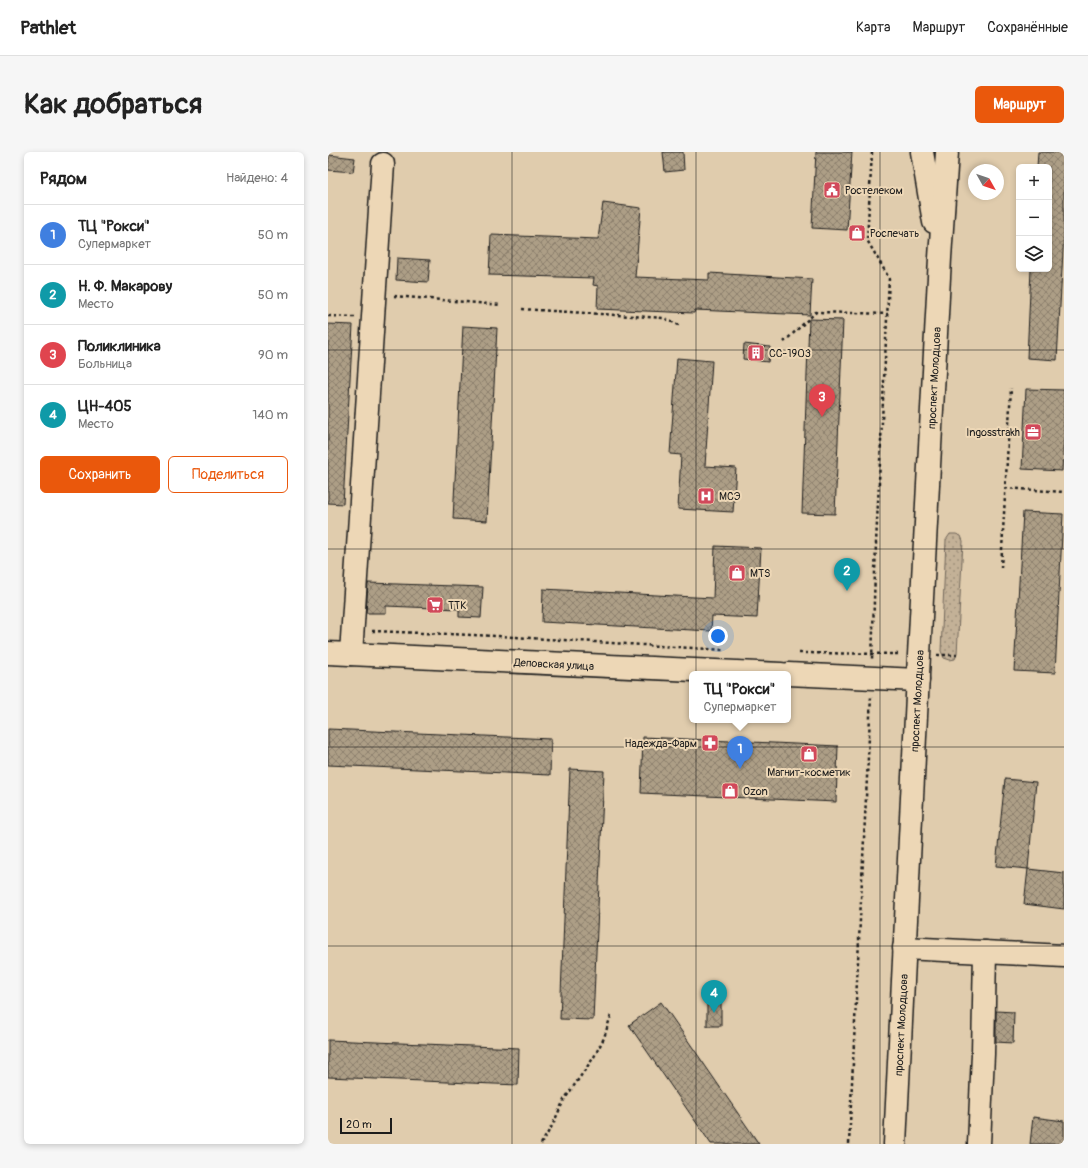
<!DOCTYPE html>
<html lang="ru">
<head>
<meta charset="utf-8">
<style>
  :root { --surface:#fff; --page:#f6f6f6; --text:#222; --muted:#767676; --line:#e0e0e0; --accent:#ea580c }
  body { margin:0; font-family:Pangolin,sans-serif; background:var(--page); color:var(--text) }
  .controls { position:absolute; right:12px; top:12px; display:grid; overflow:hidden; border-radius:6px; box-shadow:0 2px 6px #0003 }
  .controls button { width:36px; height:36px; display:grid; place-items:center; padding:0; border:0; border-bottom:1px solid var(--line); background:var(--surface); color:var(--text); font:20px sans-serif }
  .compass { position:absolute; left:640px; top:12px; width:36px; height:36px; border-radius:50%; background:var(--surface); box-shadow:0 2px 6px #0003; rotate:130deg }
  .scale { position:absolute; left:12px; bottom:10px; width:52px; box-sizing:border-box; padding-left:4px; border:2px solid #1c1c1c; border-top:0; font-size:11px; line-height:14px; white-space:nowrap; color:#1c1c1c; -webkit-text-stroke:3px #edd7b6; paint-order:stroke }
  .you { position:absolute; left:390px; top:484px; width:14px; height:14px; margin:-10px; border:3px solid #fff; border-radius:50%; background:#1a73e8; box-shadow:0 0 0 6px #1a73e833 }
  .badge { display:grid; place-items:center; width:26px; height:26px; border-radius:50%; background:var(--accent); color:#fff; font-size:13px; font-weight:700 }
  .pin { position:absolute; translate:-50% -33px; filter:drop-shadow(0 1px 2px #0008) }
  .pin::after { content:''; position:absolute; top:21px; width:14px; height:12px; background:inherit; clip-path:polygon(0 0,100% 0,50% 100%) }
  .popup { position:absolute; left:361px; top:519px; width:102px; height:52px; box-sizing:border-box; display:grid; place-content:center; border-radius:6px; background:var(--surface); filter:drop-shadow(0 1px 3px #0005); font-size:13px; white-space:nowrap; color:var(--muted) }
  .popup b { font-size:15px; color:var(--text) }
  .popup::after { content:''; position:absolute; left:50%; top:100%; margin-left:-8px; border:8px solid transparent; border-top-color:var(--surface) }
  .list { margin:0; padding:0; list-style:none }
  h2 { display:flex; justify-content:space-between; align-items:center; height:52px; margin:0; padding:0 16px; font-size:17px }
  h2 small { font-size:13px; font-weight:400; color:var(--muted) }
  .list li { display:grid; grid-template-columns:26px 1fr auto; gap:12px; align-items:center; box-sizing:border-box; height:60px; padding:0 16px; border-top:1px solid var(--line) }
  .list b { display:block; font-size:15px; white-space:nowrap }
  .list p { margin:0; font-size:13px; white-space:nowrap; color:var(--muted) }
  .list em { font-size:13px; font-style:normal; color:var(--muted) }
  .actions { display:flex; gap:8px; padding:12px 16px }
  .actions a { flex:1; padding:9px 0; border:1px solid var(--accent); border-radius:6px; text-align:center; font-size:14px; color:var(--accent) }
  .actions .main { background:var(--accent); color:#fff }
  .icon { flex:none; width:22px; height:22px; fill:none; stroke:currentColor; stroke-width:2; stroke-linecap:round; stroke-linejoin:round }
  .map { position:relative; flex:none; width:736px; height:992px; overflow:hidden; border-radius:6px }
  header { display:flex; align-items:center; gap:24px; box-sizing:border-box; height:56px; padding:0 20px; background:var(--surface); border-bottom:1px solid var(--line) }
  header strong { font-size:19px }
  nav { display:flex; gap:22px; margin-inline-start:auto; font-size:14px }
  .intro { display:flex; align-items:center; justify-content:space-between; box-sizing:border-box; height:96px; padding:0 24px }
  h1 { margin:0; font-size:28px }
  .button { padding:10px 18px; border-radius:6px; background:var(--accent); color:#fff; font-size:14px; font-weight:700 }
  main { display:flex; gap:24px; padding:0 24px }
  aside { flex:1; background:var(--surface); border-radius:6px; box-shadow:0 2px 6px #0003 }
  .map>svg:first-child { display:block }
  .grass { fill:url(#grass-dots); stroke:#70665a }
  .building { fill:url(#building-cross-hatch); stroke:#1c1c1c }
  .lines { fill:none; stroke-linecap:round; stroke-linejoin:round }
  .minor-casing { stroke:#1c1c1c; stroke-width:25 }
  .major-casing { stroke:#1c1c1c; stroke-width:25 }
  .path { stroke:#1c1c1c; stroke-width:2.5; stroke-dasharray:3 3; stroke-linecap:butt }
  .minor { stroke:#edd7b6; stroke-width:22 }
  .major { stroke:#edd7b6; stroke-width:22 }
  .grid { fill:none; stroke:#1c1c1c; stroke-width:1; stroke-opacity:0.55 }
  .labels { text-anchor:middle; stroke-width:4; stroke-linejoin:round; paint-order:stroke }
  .poi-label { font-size:11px; fill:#1c1c1c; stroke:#edd7b6; text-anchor:start }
  .street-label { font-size:11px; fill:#1c1c1c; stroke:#edd7b6 }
</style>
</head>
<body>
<header>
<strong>Pathlet</strong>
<nav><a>Карта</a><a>Маршрут</a><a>Сохранённые</a></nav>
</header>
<div class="intro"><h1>Как добраться</h1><a class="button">Маршрут</a></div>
<main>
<aside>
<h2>Рядом<small>Найдено: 4</small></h2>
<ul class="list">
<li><span class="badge" style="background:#3f7fe0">1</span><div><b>ТЦ &quot;Рокси&quot;</b><p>Супермаркет</p></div><em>50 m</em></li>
<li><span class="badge" style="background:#0f9aa8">2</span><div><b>Н. Ф. Макарову</b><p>Место</p></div><em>50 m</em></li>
<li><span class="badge" style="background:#e0444e">3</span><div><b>Поликлиника</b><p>Больница</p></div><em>90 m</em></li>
<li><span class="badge" style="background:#0f9aa8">4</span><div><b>ЦН-405</b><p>Место</p></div><em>140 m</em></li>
</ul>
<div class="actions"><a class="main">Сохранить</a><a>Поделиться</a></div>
</aside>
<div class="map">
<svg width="736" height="992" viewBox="0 0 736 992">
  <defs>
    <pattern id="grass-dots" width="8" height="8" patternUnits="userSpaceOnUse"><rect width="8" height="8" fill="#c3b197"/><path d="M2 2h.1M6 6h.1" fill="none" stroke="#9e8f7a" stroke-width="1.8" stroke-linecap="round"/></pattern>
    <pattern id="building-cross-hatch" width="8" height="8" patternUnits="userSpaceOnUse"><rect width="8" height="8" fill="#ad9e86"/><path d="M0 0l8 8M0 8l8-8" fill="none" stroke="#8c806d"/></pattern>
  </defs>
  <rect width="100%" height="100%" fill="#e0ccad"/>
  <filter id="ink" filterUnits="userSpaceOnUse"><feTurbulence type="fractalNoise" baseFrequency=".025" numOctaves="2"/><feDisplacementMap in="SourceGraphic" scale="8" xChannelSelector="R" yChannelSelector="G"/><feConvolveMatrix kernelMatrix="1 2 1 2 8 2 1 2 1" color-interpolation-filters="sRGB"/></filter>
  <g filter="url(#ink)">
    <path class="grass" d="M622 382H628L633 384 635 389 629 502 627 507 622 508 616 506 613 499 618 388Z"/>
    <g class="building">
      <path d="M335 0H355L356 18 337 20Z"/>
      <path d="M488 0H524L519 78 484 76Z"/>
      <path d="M710 0H736V81L729 208 699 206 703 117H721V15H709Z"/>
      <path d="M1 3 27 6 25 20 0 18Z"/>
      <path d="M275 51 313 56 307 125 381 128V121L484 127 482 163 367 158 366 161 269 157 270 134 265 133 266 126 161 123 163 83 270 87Z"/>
      <path d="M69 106 102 108 100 130 68 128Z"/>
      <path d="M481 167 515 168 507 362 474 361Z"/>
      <path d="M0 172 25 173 15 352 0 351Z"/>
      <path d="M135 174 169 176 159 369 125 367Z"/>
      <path d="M416 192 442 195 440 210 415 207Z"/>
      <path d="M349 206 384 209 377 314 408 316 405 360 350 357 353 303 342 302Z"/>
      <path d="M698 237 736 238V282L734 319 694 317Z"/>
      <path d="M695 360 735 362 727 521 686 519Z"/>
      <path d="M387 394 433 396 429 466 384 464 383 479 214 470 215 437 385 446Z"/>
      <path d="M40 431 155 435 153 466 131 465V457L58 454V461H38Z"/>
      <path d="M0 577 223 587 222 623 0 613Z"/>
      <path d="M315 585 510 594 508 650 313 641Z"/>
      <path d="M242 617 276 619 265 868 232 867Z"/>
      <path d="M677 627 708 630 700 717 668 714Z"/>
      <path d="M700 717 736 721V757L696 752Z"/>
      <rect x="379" y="849" width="14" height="25"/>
      <path d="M333 850 343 864 431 992H383L301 873Z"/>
      <path d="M668 859 686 860 685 891 668 890Z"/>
      <path d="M0 888 191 896 190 933 0 925Z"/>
      <path d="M705 965 736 969V992H702Z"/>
    </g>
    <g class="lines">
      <g class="minor-casing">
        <g id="minor">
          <path d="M0 501 453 522"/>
          <path d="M23 502 55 12"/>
          <path d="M460 522 590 528"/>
          <path d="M576 796 736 804"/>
          <path d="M651 992 655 902 657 800"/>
        </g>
      </g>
      <g class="major-casing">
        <g id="major">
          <path d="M594 0 606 70"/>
          <path d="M567 992 591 503 612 106 619 0"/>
        </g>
      </g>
      <g class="path">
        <path d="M544 0 539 88 561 126 548 391 544 507"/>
        <path d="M66 144 173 153"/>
        <path d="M194 157 336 166 353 174"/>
        <path d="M0 164 27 165"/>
        <path d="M456 190 488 160 560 162"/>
        <path d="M677 336 736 340"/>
        <path d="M673 416 683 236"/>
        <path d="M44 479 170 484 396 498"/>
        <path d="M471 501 572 502"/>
        <path d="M609 503H629"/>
        <path d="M213 992 224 974 236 948 266 905 276 886 283 863"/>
        <path d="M521 992 543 544"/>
      </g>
      <use href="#minor" class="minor"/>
      <use href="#major" class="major"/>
    </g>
  </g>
  <path class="grid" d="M184 0V992M368 0V992M552 0V992M0 198H736M0 397H736M0 595H736M0 794H736"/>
  <defs>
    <g id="civic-square" transform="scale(0.9)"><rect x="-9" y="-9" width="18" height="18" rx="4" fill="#d1495b" stroke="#edd7b6"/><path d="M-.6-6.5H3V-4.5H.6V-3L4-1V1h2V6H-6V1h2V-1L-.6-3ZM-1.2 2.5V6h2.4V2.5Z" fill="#fff"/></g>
    <g id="shop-square" transform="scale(0.9)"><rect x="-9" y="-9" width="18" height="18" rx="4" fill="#d1495b" stroke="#edd7b6"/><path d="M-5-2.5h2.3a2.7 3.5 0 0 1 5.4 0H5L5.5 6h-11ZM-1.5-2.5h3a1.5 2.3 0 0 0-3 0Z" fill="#fff"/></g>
    <g id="building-square" transform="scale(0.9)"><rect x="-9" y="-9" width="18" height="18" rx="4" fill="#d1495b" stroke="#edd7b6"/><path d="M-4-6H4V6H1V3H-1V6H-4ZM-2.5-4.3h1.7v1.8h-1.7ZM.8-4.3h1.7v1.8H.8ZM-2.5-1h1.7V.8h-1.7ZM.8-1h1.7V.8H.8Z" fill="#fff"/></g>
    <g id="office-square" transform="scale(0.9)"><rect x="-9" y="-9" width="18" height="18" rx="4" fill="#d1495b" stroke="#edd7b6"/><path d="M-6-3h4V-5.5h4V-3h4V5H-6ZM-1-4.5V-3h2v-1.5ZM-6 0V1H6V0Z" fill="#fff"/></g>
    <g id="hospital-square" transform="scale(0.9)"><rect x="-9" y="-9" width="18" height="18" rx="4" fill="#d1495b" stroke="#edd7b6"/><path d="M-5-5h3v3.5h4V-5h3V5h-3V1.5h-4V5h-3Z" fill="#fff"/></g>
    <g id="supermarket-square" transform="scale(0.9)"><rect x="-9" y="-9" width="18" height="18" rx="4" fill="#d1495b" stroke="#edd7b6"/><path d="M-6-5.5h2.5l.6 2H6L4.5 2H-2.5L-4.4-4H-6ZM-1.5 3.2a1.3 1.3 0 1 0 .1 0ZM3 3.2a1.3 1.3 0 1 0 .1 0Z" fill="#fff"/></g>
    <g id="pharmacy-square" transform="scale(0.9)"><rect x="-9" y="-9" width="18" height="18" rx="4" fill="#d1495b" stroke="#edd7b6"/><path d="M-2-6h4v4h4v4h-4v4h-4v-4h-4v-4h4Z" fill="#fff"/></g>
  </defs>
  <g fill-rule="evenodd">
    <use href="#civic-square" x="504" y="38"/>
    <use href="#shop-square" x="529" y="81"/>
    <use href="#building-square" x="428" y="201"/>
    <use href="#office-square" x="705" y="280"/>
    <use href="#hospital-square" x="378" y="344"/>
    <use href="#shop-square" x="409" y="421"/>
    <use href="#supermarket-square" x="107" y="453"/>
    <use href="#pharmacy-square" x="382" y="591"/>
    <use href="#shop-square" x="481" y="602"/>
    <use href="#shop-square" x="402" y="639"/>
  </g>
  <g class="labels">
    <g class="poi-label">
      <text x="517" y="42">Ростелеком</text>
      <text x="542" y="85">Роспечать</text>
      <text x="441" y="205">СС-1903</text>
      <text x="692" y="284" text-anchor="end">Ingosstrakh</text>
      <text x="391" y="348">МСЭ</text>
      <text x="422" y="425">MTS</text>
      <text x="120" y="457">ТТК</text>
      <text x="369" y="595" text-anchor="end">Надежда-Фарм</text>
      <text x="481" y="624" text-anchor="middle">Магнит-косметик</text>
      <text x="415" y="643">Ozon</text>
    </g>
    <g class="street-label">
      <text transform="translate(606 226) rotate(-87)" y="4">проспект Молодцова</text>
      <text transform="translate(226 512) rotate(3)" y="4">Деповская улица</text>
      <text transform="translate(589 549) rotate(-87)" y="4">проспект Молодцова</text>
      <text transform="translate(573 873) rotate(-87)" y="4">проспект Молодцова</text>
    </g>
  </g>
</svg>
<div class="controls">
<button>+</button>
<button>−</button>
<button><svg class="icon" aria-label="layers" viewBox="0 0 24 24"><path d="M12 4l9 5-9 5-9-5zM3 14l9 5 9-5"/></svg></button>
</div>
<svg class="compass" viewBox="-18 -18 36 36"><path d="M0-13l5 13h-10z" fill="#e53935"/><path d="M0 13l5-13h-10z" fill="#767676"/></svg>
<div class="scale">20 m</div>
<div class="you"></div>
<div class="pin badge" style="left:412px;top:617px;background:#3f7fe0">1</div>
<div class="popup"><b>ТЦ &quot;Рокси&quot;</b>Супермаркет</div>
<div class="pin badge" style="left:519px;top:439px;background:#0f9aa8">2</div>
<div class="pin badge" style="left:494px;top:265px;background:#e0444e">3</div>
<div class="pin badge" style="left:386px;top:861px;background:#0f9aa8">4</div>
</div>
</main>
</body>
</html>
